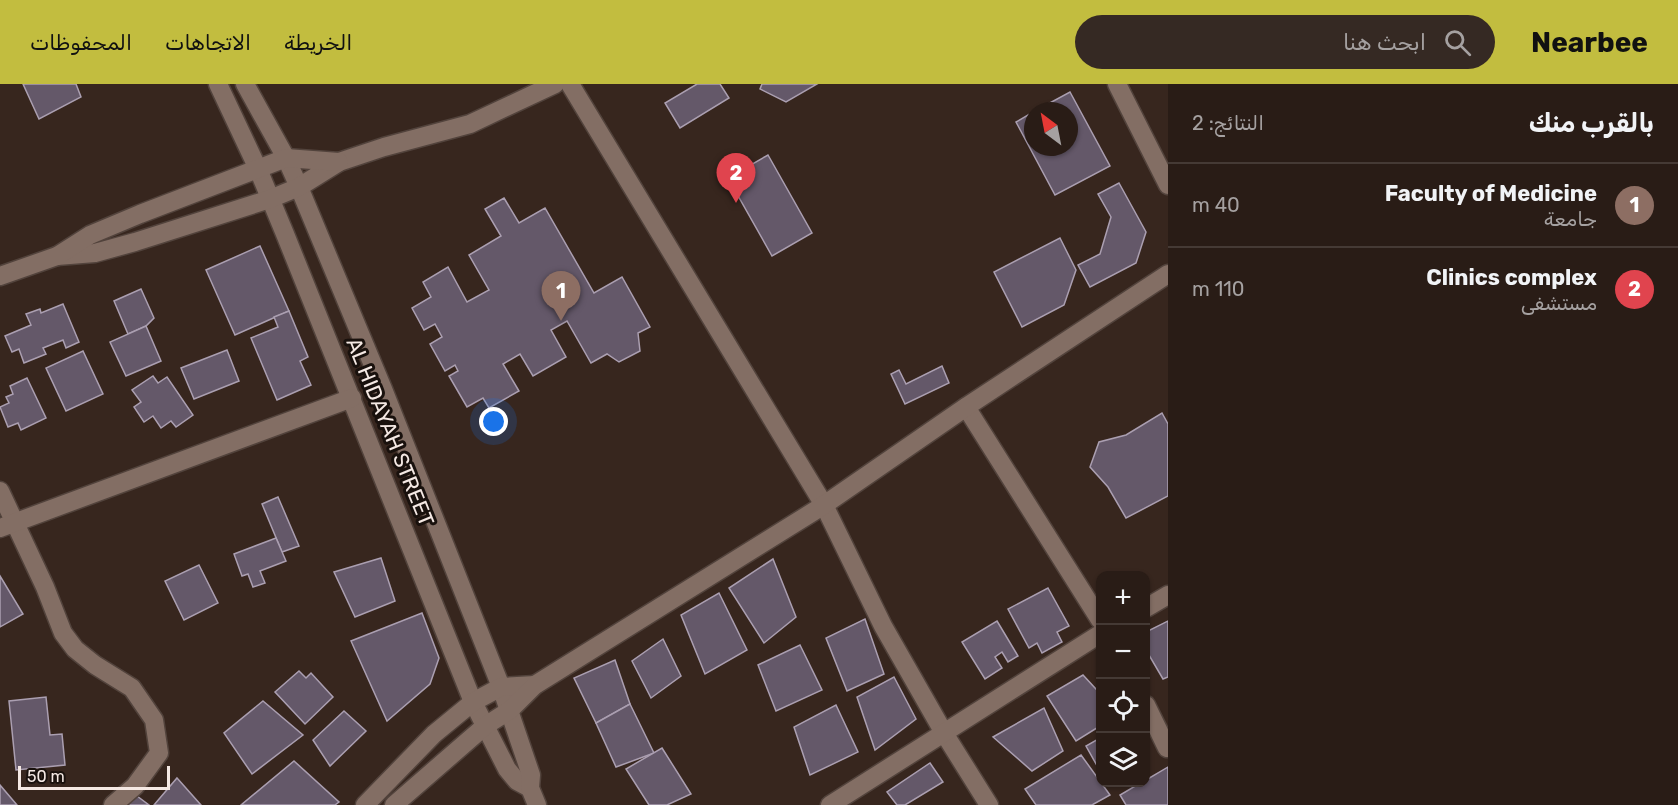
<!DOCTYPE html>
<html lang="ar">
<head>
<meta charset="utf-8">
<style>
  :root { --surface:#291c16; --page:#352923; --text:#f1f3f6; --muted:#a5a1a1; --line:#453a35; --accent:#c2bd3f }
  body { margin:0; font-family:Rubik,Vazirmatn,sans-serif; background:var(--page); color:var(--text); direction:rtl }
  .controls { position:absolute; right:18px; bottom:18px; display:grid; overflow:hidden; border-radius:12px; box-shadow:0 2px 4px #0004 }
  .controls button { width:54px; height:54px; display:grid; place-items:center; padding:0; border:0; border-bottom:2px solid var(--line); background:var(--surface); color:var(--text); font:30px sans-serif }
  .compass { position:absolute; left:1024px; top:18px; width:54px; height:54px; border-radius:50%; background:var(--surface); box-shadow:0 2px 4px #0004; rotate:328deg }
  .scale { position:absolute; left:18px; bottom:15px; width:152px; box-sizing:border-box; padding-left:6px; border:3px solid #f5e9e4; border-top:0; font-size:16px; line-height:21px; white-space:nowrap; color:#f5e9e4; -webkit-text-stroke:4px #19110d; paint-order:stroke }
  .you { position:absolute; left:494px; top:338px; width:21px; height:21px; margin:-15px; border:4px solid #fff; border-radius:50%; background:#1a73e8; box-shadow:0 0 0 9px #1a73e833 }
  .badge { display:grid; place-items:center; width:39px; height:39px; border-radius:50%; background:var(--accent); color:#fff; font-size:20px; font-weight:700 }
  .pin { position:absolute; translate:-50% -50px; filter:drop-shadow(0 2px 3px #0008) }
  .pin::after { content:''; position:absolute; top:32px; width:21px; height:18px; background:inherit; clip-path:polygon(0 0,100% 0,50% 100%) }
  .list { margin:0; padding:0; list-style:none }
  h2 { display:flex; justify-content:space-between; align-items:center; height:78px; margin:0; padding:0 24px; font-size:26px }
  h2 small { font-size:20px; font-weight:400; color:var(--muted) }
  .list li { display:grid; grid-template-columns:39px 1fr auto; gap:18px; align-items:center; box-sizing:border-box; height:84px; padding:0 24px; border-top:2px solid var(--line) }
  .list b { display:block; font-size:22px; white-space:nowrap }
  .list p { margin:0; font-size:20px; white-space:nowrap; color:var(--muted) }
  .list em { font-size:20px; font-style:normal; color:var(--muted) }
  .icon { flex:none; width:33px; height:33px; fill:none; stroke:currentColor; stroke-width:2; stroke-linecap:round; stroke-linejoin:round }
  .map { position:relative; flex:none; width:1168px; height:721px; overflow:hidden; direction:ltr }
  header { display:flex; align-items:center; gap:36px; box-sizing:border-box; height:84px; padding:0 30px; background:var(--accent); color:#111 }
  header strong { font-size:28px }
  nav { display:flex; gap:33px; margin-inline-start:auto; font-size:21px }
  .search { width:420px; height:54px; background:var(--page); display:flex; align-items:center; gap:15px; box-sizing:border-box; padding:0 21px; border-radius:33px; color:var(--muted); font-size:22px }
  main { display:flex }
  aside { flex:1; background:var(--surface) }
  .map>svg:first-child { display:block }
  .building { fill:#645869; stroke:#ab9fb1; stroke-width:1.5 }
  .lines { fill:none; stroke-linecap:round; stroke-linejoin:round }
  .minor-casing { stroke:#52433c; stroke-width:21 }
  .minor { stroke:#836e64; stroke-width:18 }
  .labels { text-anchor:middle; stroke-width:6; stroke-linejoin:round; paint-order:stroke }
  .street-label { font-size:21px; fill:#f5e9e4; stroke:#19110d }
</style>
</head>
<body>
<header>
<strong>Nearbee</strong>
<div class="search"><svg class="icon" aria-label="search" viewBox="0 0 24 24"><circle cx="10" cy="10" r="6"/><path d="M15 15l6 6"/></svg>ابحث هنا</div>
<nav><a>الخريطة</a><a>الاتجاهات</a><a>المحفوظات</a></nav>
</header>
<main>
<aside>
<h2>بالقرب منك<small>النتائج: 2</small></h2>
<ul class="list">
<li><span class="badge" style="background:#8d6e63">1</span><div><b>Faculty of Medicine</b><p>جامعة</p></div><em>40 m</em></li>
<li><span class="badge" style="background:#e0444e">2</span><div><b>Clinics complex</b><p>مستشفى</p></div><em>110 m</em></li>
</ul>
</aside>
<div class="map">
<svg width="1168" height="721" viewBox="0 0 1168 721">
  <rect width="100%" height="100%" fill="#37261e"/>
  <g class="building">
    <path d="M23 0H76L81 13 39 35Z"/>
    <path d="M697 0H720L729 14 680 44 665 19Z"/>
    <path d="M762 0H817L786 18 760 5Z"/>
    <path d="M1070 8 1110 82 1055 111 1016 38 1033 28V63H1069V27H1035Z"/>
    <path d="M768 71 812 149 772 172 728 94Z"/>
    <path d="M1119 99 1146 148 1136 179 1090 203 1078 181 1100 170 1111 133 1098 110Z"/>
    <path d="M504 114 519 139 545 124 594 209 622 193 650 243 638 249 640 267 619 278 607 270 591 279 567 237 551 246 566 273 533 292 520 270 503 280 519 307 489 324 483 314 467 323 449 292 458 287 455 281 445 287 430 260 442 253 435 240 424 246 412 224 431 213 423 198 448 183 467 218 489 206 469 171 501 152 485 125Z"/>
    <path d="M1060 154 1076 186 1064 221 1022 243 994 188Z"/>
    <path d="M260 162 289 227 235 251 206 186Z"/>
    <path d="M141 205 154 234 146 242 128 250 114 217Z"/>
    <path d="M63 220 79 258 66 264 63 256 43 264 46 270 24 279 19 265 12 268 5 252 31 241 26 230 40 225 41 229Z"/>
    <path d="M289 227 308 273 300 277 311 301 277 316 251 254 278 243 274 233Z"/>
    <path d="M146 242 161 277 126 292 110 258Z"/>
    <path d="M227 266 239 297 194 315 181 284Z"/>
    <path d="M83 267 103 310 66 327 46 284Z"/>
    <path d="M942 282 949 299 905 320 891 290 899 286 906 300Z"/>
    <path d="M153 292 158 299 167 293 193 331 176 343 171 337 161 344 153 332 144 338 134 323 141 318 132 306Z"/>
    <path d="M27 294 46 334 21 346 18 339 8 343 0 323 9 319 6 313 13 310 10 302Z"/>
    <path d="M1162 329 1168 340V412L1126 434 1108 403 1090 383 1099 358 1126 351Z"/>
    <path d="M278 413 299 462 282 468 262 420Z"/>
    <path d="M276 454 286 477 260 487 265 499 253 503 248 490 242 492 234 470Z"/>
    <path d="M381 474 395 517 355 533 334 488Z"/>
    <path d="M773 475 796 533 764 559 729 504Z"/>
    <path d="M199 481 218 519 184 536 165 497Z"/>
    <path d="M0 492 23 530 0 543Z"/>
    <path d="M1048 504 1069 542 1057 548 1062 558 1042 569 1037 559 1029 564 1008 525Z"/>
    <path d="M719 509 747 566 705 590 681 531Z"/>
    <path d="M422 529 439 574 430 600 387 637 351 557Z"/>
    <path d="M865 535 884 590 847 607 826 554Z"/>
    <path d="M997 537 1018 572 1008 578 1002 568 995 573 1002 584 985 595 962 558Z"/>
    <path d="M1168 537V593L1163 595 1146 566V548Z"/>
    <path d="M663 555 681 592 651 614 632 577Z"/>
    <path d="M800 561 822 606 776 627 758 581Z"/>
    <path d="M615 576 630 620 596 639 574 594Z"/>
    <path d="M299 587 306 594 311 589 333 613 305 640 275 608Z"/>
    <path d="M1083 591 1096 605 1100 603V642L1076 657 1047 612Z"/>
    <path d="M894 593 916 635 875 666 857 613Z"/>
    <path d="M46 613 50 651 62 650 65 681 16 686 9 617Z"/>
    <path d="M263 617 303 651 252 690 224 649Z"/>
    <path d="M630 620 654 669 616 683 596 639Z"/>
    <path d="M836 621 858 668 810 691 794 643Z"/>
    <path d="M1044 624 1063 667 1032 687 993 653Z"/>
    <path d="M344 627 366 647 330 682 313 656Z"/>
    <path d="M1100 654V687L1086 662Z"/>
    <path d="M662 664 691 710 667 721H649L626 685Z"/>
    <path d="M1081 671 1110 711 1092 721H1036L1025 705Z"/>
    <path d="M294 677 339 718 335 721H241Z"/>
    <path d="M930 679 943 698 905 721H897L887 708Z"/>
    <path d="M1168 683V721H1126L1120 711 1142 698H1146V696Z"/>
    <path d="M177 694 201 721H154Z"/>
    <path d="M0 701 17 721H0Z"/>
    <path d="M137 712 149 721H125Z"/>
  </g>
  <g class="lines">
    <g class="minor-casing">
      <g id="minor">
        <path d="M218 0 258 85 285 150 473 618 507 685 517 697 530 704"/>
        <path d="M245 0 286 74 299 103 383 305 501 603 531 691 530 704 537 721"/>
        <path d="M570 0 824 421 883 542 944 649 989 721"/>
        <path d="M1117 0 1168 101"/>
        <path d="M57 172 95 169 135 158 270 115 299 103 339 78 384 63 470 40 555 0"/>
        <path d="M0 192 57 172 90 151 140 130 286 74 339 78"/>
        <path d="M966 323 1100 536"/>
        <path d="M0 407 45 503 63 549 75 565 95 581 132 604 154 636 159 669 135 702 113 721"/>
        <path d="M0 444 352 314"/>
        <path d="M1146 524 1168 511"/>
        <path d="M1146 621 1167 664"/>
        <path d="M365 721 434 650 473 618 501 603 535 601"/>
        <path d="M394 721 485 642 510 626 535 601 824 421 966 323 1168 190"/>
        <path d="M830 721 1100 550"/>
      </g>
    </g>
    <use href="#minor" class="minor"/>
  </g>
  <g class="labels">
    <g class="street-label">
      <text transform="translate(390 348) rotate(68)" y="7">AL HIDAYAH STREET</text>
    </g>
  </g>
</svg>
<div class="controls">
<button>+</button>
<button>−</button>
<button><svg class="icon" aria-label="locate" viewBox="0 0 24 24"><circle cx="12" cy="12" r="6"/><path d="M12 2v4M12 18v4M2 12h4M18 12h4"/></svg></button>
<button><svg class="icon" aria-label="layers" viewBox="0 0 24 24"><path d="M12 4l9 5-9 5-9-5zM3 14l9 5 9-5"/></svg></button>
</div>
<svg class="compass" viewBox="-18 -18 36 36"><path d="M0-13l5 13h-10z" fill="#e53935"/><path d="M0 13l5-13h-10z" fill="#a5a1a1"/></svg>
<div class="scale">50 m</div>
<div class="you"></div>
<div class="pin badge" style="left:561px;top:237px;background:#8d6e63">1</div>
<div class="pin badge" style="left:736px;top:119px;background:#e0444e">2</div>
</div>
</main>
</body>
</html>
